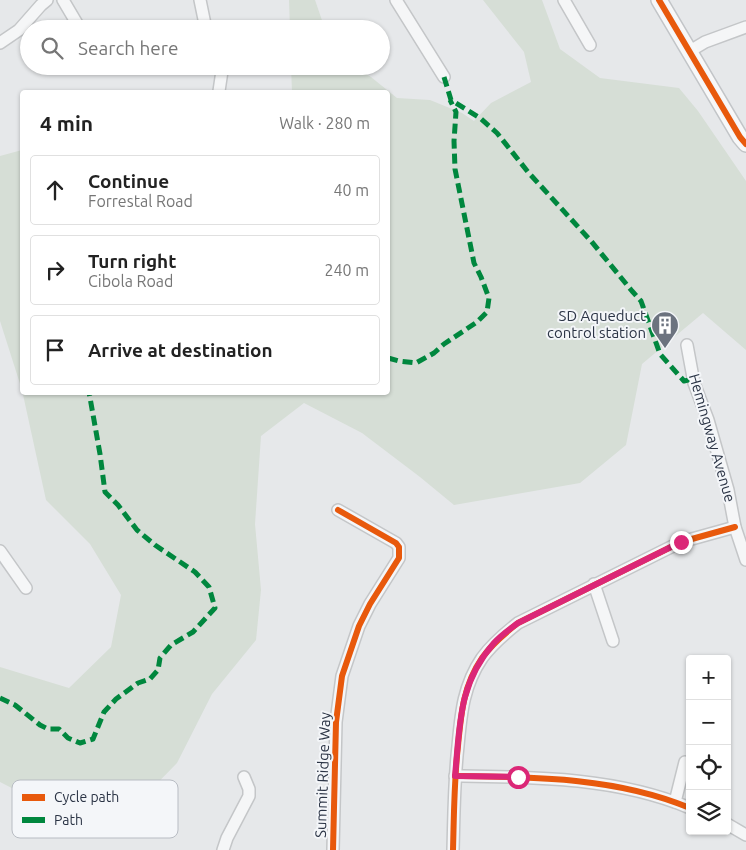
<!DOCTYPE html>
<html lang="en">
<head>
<meta charset="utf-8">
<style>
  :root { --surface:#fff; --page:#f6f6f6; --text:#222; --muted:#767676; --line:#e0e0e0 }
  body { margin:0; font-family:Ubuntu,sans-serif; background:var(--page); color:var(--text) }
  .controls { position:absolute; right:15px; bottom:15px; display:grid; overflow:hidden; border-radius:5px; box-shadow:0 1px 4px #0004 }
  .controls button { width:45px; height:45px; display:grid; place-items:center; padding:0; border:0; border-bottom:1px solid var(--line); background:var(--surface); color:var(--text); font:25px sans-serif }
  .stop { position:absolute; width:15px; height:15px; margin:-11px; border:4px solid #db2777; border-radius:50%; background:#fff }
  .stop.end { background:#db2777; border-color:#fff; box-shadow:0 1px 5px #0008 }
  .list { margin:0; padding:0; list-style:none }
  h2 { display:flex; justify-content:space-between; align-items:center; height:65px; margin:0; padding:0 20px; font-size:21px }
  h2 small { font-size:16px; font-weight:400; color:var(--muted) }
  .list li { display:grid; grid-template-columns:32px 1fr auto; gap:15px; align-items:center; box-sizing:border-box; height:70px; margin:0 10px 10px; padding:0 10px; border:1px solid var(--line); border-radius:5px }
  .list b { display:block; font-size:19px; white-space:nowrap }
  .list p { margin:0; font-size:16px; white-space:nowrap; color:var(--muted) }
  .list em { font-size:16px; font-style:normal; color:var(--muted) }
  .icon { flex:none; width:28px; height:28px; fill:none; stroke:currentColor; stroke-width:2; stroke-linecap:round; stroke-linejoin:round }
  .map { position:relative; flex:none; width:746px; height:850px; overflow:hidden }
  .search { position:absolute; background:var(--surface); box-shadow:0 1px 4px #0004; left:20px; top:20px; width:370px; height:55px; display:flex; align-items:center; gap:12px; box-sizing:border-box; padding:0 18px; border-radius:28px; color:var(--muted); font-size:19px }
  .panel { position:absolute; background:var(--surface); box-shadow:0 1px 4px #0004; left:20px; top:90px; width:370px; height:305px; border-radius:5px }
  .map>svg:first-child { display:block }
  .green { fill:#d6ded6 }
  .lines { fill:none; stroke-linecap:round; stroke-linejoin:round }
  .minor-casing { stroke:#c4c6c8; stroke-width:14 }
  .major-casing { stroke:#c2c5c8; stroke-width:18 }
  .minor { stroke:#f5f6f7; stroke-width:11 }
  .major { stroke:#f8f8f8; stroke-width:15 }
  .quiet { stroke:#00873e; stroke-width:5; stroke-dasharray:10 5; stroke-linecap:butt }
  .cycleway-casing { stroke:#f4f6f9; stroke-width:9 }
  .cycleway { stroke:#e8590c; stroke-width:6 }
  .route { stroke:#db2777; stroke-width:6 }
  .labels { text-anchor:middle; stroke-width:4; stroke-linejoin:round; paint-order:stroke }
  .poi-label { font-size:15px; fill:#2b3445; stroke:#f4f6f9; text-anchor:end }
  .street-label { font-size:15px; fill:#2b3445; stroke:#f4f6f9 }
  .key { fill:#f4f6f9; stroke:#b8bcc3; stroke-width:1 }
  .key-label { font-size:14px; fill:#2b3445 }
</style>
</head>
<body>
<div class="map">
<svg width="746" height="850" viewBox="0 0 746 850">
  <rect width="100%" height="100%" fill="#e6e8ea"/>
  <g class="green">
    <path d="M289 0H315L325 29H290Z"/>
    <path d="M483 0H542L560 49 600 78 679 88 698 111 746 181V350L703 313 642 364 626 445 580 483 454 505 420 477 362 433 304 403 261 436 255 524 261 590 256 640 212 694 177 763 137 804 95 825 45 805 0 782V667L69 688 111 647 121 595 90 544 46 500 22 390 0 321V156L22 150V392H388V92H292L291 66H354L371 77 397 98 430 100 462 113 474 121 491 103 531 82 524 52Z"/>
  </g>
  <g class="lines">
    <g class="minor-casing">
      <g id="minor">
        <path d="M63 0 79 27"/>
        <path d="M200 0 206 29"/>
        <path d="M396 0 444 77"/>
        <path d="M564 0 590 45"/>
        <path d="M0 43 19 30 41 5 47 0"/>
        <path d="M690 51 705 42 746 27"/>
        <path d="M219 91 222 71 220 66"/>
        <path d="M687 345 694 383 708 420 728 490 735 527 746 560"/>
        <path d="M0 551 26 588"/>
        <path d="M594 584 613 641"/>
        <path d="M455 776C534 777 616 777 690 808"/>
        <path d="M675 802 685 762"/>
        <path d="M727 824 746 835"/>
        <path d="M223 850 227 838 249 796V789L244 777"/>
        <path d="M333 850 336 722 342 676 359 626 370 604 399 558V547L396 543 338 510"/>
        <path d="M453 850C454 815 454 781 458 746 461 714 463 686 482 658 492 644 504 634 518 623L681 542 735 527"/>
      </g>
    </g>
    <g class="major-casing">
      <path id="major" d="M659 0 740 137 746 144"/>
    </g>
    <use href="#minor" class="minor"/>
    <use href="#major" class="major"/>
    <g class="quiet">
      <path d="M444 77 451 100 480 118 497 133 528 172 591 241 632 291 641 301 660 354 684 381 693 379"/>
      <path d="M388 358 399 361 416 363 434 353 444 344 477 322 487 312 489 298 481 277 474 263 455 169 454 141 456 112 450 100"/>
      <path d="M0 698 15 705 40 725 48 729H59L68 738 80 743 93 739 104 712 116 699 138 683 150 679 158 670 160 658 171 645 193 632 215 608 209 587 195 572 155 545 137 530 118 505 105 492 100 454 89 392"/>
    </g>
    <g class="cycleway-casing">
      <g id="cycleway">
        <path d="M659 0 740 137 746 144"/>
        <path d="M455 776C534 777 616 777 690 808"/>
        <path d="M333 850 336 722 342 676 359 626 370 604 399 558V547L396 543 338 510"/>
        <path d="M453 850C454 815 454 781 458 746 461 714 463 686 482 658 492 644 504 634 518 623L681 542 735 527"/>
      </g>
    </g>
    <use href="#cycleway" class="cycleway"/>
  </g>
  <g class="lines">
    <path class="route" d="M518 777 455 776C460 725 458 684 494 643 501 635 510 629 518 623L681 542"/>
  </g>
  <defs>
    <g id="building-pin" transform="scale(1.4375)"><path d="M0 17L-7.5 6A9.5 9.5 0 1 1 7.5 6Z" fill="#6c737f" stroke="#f4f6f9"/><path d="M-4-6H4V6H1V3H-1V6H-4ZM-2.5-4.3h1.7v1.8h-1.7ZM.8-4.3h1.7v1.8H.8ZM-2.5-1h1.7V.8h-1.7ZM.8-1h1.7V.8H.8Z" fill="#fff"/></g>
  </defs>
  <g fill-rule="evenodd">
    <use href="#building-pin" x="665" y="325"/>
  </g>
  <g class="labels">
    <g class="poi-label">
      <text x="646" y="321">SD Aqueduct<tspan x="646" dy="17">control station</tspan></text>
    </g>
    <g class="street-label">
      <text transform="translate(712 438) rotate(74)" y="5">Hemingway Avenue</text>
      <text transform="translate(323 775) rotate(-88)" y="5">Summit Ridge Way</text>
    </g>
  </g>
  <rect x="12" y="780" width="166" height="58" rx="8" class="key"/>
  <rect x="22" y="794" width="23" height="7" fill="#e8590c"/>
  <rect x="22" y="817" width="23" height="6" fill="#00873e"/>
  <g class="key-label">
    <text x="54" y="802">Cycle path</text>
    <text x="54" y="825">Path</text>
  </g>
</svg>
<div class="controls">
<button>+</button>
<button>−</button>
<button><svg class="icon" aria-label="locate" viewBox="0 0 24 24"><circle cx="12" cy="12" r="6"/><path d="M12 2v4M12 18v4M2 12h4M18 12h4"/></svg></button>
<button><svg class="icon" aria-label="layers" viewBox="0 0 24 24"><path d="M12 4l9 5-9 5-9-5zM3 14l9 5 9-5"/></svg></button>
</div>
<div class="stop" style="left:518px;top:777px"></div>
<div class="stop end" style="left:681px;top:542px"></div>
<div class="search"><svg class="icon" aria-label="search" viewBox="0 0 24 24"><circle cx="10" cy="10" r="6"/><path d="M15 15l6 6"/></svg>Search here</div>
<section class="panel">
<h2>4 min<small>Walk · 280 m</small></h2>
<ul class="list">
<li><svg class="icon" aria-label="ahead" viewBox="0 0 24 24"><path d="M12 20V5M6 11l6-6 6 6"/></svg><div><b>Continue</b><p>Forrestal Road</p></div><em>40 m</em></li>
<li><svg class="icon" aria-label="right" viewBox="0 0 24 24"><path d="M7 20v-9h11M14 6l5 5-5 5"/></svg><div><b>Turn right</b><p>Cibola Road</p></div><em>240 m</em></li>
<li><svg class="icon" aria-label="arrive" viewBox="0 0 24 24"><path d="M6 21V4h12l-3 4 3 4H6"/></svg><div><b>Arrive at destination</b></div></li>
</ul>
</section>
</div>
</body>
</html>
